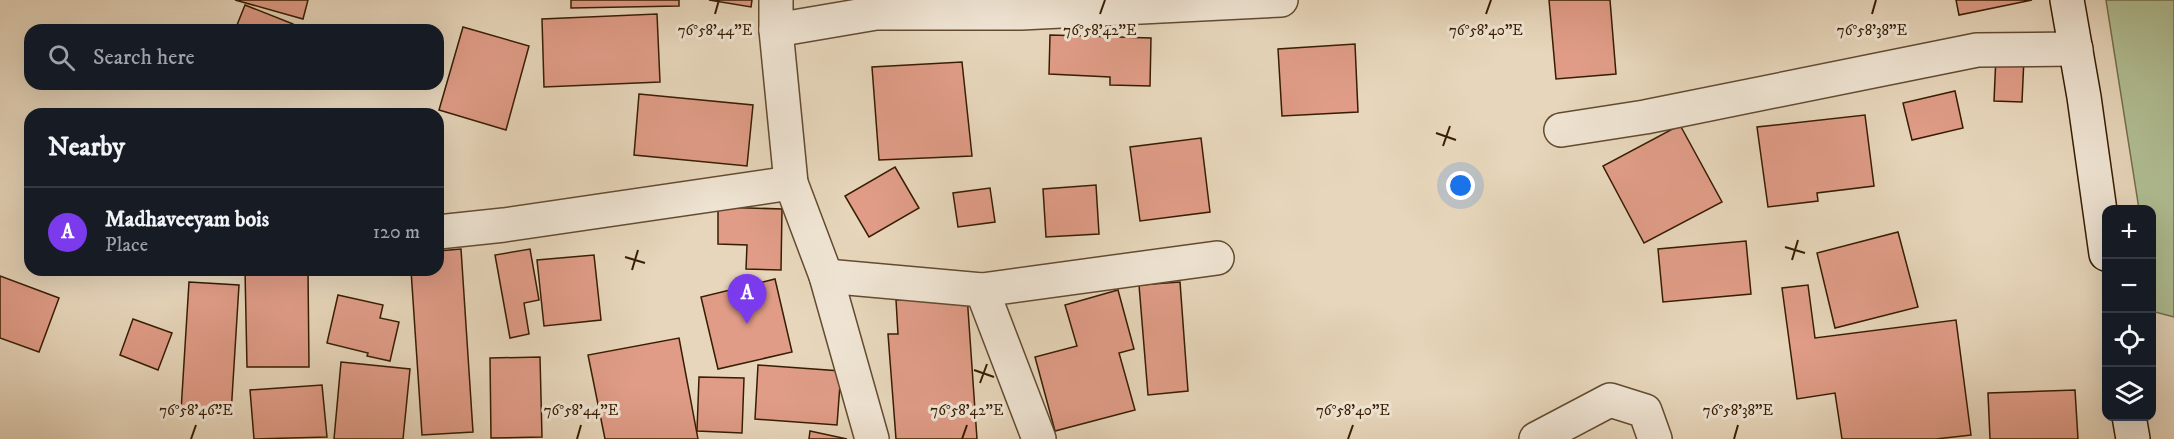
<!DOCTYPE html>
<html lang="en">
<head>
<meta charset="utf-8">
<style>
  :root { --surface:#171b24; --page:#20242c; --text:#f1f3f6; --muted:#9ea1a6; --line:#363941; --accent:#7c3aed }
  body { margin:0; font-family:"IM FELL DW Pica",serif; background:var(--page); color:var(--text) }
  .controls { position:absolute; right:18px; bottom:18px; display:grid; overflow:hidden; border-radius:12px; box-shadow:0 6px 24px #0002 }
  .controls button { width:54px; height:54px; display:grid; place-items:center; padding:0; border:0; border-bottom:2px solid var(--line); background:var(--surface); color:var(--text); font:30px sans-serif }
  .you { position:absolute; left:1461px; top:186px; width:21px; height:21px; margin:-15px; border:4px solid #fff; border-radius:50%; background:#1a73e8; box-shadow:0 0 0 9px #1a73e833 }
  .badge { display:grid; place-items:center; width:39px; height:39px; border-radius:50%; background:var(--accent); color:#fff; font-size:20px; font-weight:700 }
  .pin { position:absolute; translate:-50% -50px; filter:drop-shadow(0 2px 3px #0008) }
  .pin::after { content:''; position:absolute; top:32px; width:21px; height:18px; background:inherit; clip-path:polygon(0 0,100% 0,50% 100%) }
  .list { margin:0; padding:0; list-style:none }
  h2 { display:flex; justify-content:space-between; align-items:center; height:78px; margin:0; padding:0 24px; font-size:26px }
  h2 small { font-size:20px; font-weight:400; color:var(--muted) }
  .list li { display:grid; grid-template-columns:39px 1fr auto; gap:18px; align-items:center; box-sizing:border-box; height:90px; padding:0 24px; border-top:2px solid var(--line) }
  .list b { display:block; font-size:22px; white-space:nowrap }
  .list p { margin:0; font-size:20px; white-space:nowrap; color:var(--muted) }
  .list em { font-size:20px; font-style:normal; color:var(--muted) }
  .icon { flex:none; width:33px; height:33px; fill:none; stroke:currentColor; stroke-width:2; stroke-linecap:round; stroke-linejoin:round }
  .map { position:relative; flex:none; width:2174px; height:439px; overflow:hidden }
  .search { position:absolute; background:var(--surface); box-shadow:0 6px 24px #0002; left:24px; top:24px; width:420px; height:66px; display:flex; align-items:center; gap:15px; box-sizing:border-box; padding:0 21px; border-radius:18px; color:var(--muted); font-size:22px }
  .panel { position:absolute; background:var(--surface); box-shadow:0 6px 24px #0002; left:24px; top:108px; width:420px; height:168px; border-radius:18px }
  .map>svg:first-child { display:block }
  .green { fill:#b1bf94; stroke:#746e4a; stroke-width:1.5 }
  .building { fill:#e09c87; stroke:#371d01; stroke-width:1.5 }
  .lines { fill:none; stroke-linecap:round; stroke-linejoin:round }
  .street-casing { stroke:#634b30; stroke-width:36 }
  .secondary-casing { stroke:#371d01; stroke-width:36 }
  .street { stroke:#efe4d3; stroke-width:33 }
  .secondary { stroke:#efe4d3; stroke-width:33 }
  .ticks { fill:none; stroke:#371d01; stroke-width:2 }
  .ticks-label { font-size:15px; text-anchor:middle; fill:#371d01; stroke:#efe4d3; stroke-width:6; stroke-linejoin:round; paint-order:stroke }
</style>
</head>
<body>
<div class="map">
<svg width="2174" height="439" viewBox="0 0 2174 439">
  <rect width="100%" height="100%" fill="#e7d6bb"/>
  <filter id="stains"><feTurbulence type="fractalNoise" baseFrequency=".00333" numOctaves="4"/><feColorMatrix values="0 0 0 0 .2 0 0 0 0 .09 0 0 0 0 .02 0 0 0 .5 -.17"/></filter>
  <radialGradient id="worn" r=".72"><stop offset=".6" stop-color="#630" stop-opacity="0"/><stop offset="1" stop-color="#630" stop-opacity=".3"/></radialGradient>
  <path class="green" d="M2106 0H2174V317L2155 312 2152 288V210L2139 209Z"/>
  <g class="building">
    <path d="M235 0H308L303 19Z"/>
    <path d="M571 0H679V6L571 8Z"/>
    <path d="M709 0H752L751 7Z"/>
    <path d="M1549 0H1610L1616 74 1556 79Z"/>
    <path d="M1956 0H2032L1959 15Z"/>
    <path d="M245 5 293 24 291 30H235Z"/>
    <path d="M657 14 660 82 544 87 542 19Z"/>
    <path d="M463 27 529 46 506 130 439 110Z"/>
    <path d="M1050 35 1151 38 1150 86 1110 85V77L1049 74Z"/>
    <path d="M1355 44 1358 112 1282 116 1278 49Z"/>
    <path d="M1996 56 2024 58 2022 102 1994 101Z"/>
    <path d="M962 62 972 156 879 160 872 67Z"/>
    <path d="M1955 91 1963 128 1912 140 1903 103Z"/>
    <path d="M639 94 753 105 747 166 634 155Z"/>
    <path d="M1865 115 1874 186 1817 193 1818 201 1768 207 1757 127Z"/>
    <path d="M1680 125 1722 202 1644 243 1603 166Z"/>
    <path d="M1201 138 1210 212 1140 221 1130 147Z"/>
    <path d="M895 167 919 208 869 237 845 196Z"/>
    <path d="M1096 185 1099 234 1046 237 1043 189Z"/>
    <path d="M990 188 995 222 958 227 953 193Z"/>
    <path d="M718 207 782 209 781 270 746 269 747 245 718 244Z"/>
    <path d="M1898 232 1918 307 1835 328 1817 253Z"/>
    <path d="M1746 241 1751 294 1663 302 1658 249Z"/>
    <path d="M461 249 473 432 422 435 411 270H438V251Z"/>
    <path d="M530 249 539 300 524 303 529 334 510 338 495 255Z"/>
    <path d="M594 255 601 320 544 326 537 260Z"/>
    <path d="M245 270 308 271 309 367H247Z"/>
    <path d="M0 276 59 298 39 352 0 338Z"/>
    <path d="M775 279 792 352 718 369 701 297Z"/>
    <path d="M189 282 239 285 231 414 181 411Z"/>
    <path d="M1180 282 1188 391 1148 395 1139 285Z"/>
    <path d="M1808 285 1815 338 1956 320 1971 435 1936 439H1842L1835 393 1797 399 1782 288Z"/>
    <path d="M1118 290 1134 349 1119 353 1135 410 1055 431 1035 357 1077 346 1065 305Z"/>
    <path d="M338 295 383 305 380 318 399 322 390 361 367 356 368 353 327 343Z"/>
    <path d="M967 295 977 439H896L888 334H898L896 300Z"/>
    <path d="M133 319 172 333 158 370 120 355Z"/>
    <path d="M679 338 698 439H605L588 355Z"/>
    <path d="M540 357 542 437 491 438 490 358Z"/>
    <path d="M341 362 410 369 403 439H334Z"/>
    <path d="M758 365 841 371 837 425 755 419Z"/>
    <path d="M699 377 744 378 742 433 697 431Z"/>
    <path d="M322 385 327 437 254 439 250 390Z"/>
    <path d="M2075 390 2078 439H1990L1988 393Z"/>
    <path d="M810 431 847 439H809Z"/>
  </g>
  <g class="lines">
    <g class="street-casing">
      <g id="street">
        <path d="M776 0V30L791 183 826 276 872 439"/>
        <path d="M776 30 876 13H1021L1281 0"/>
        <path d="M1561 130 1645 117 1977 50 2076 49"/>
        <path d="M438 232 504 225 791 183"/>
        <path d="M826 276 982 290 1217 258"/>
        <path d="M982 290 1039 439"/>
        <path d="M1536 439 1610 400 1645 411 1655 439"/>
      </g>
    </g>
    <g class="secondary-casing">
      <g id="secondary">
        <path d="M2067 0 2084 97 2106 254"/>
        <path d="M2129 416 2133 439"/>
      </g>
    </g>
    <use href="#street" class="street"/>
    <use href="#secondary" class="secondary"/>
  </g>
  <path class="ticks" d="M715 14 719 0M1100 14 1105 0M1486 14 1491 0M1872 14 1876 0M1436 133 1456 140M1443 146 1450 126M1785 247 1805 253M625 257 645 263M1792 260 1798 240M632 270 638 250M974 370 994 377M980 383 987 364M191 439 196 425M577 439 581 425M962 439 967 425M1348 439 1353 425M1734 439 1738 425"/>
  <g class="ticks-label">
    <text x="715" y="35">76°58'44"E</text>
    <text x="1100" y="35">76°58'42"E</text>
    <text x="1486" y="35">76°58'40"E</text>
    <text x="1872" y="35">76°58'38"E</text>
    <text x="196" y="415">76°58'46"E</text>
    <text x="581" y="415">76°58'44"E</text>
    <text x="967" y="415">76°58'42"E</text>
    <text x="1353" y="415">76°58'40"E</text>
    <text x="1738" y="415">76°58'38"E</text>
  </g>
  <rect width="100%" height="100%" filter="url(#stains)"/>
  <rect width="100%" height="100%" fill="url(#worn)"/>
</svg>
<div class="controls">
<button>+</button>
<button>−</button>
<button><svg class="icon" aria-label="locate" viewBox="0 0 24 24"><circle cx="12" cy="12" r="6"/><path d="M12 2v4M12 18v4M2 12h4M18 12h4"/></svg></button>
<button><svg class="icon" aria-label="layers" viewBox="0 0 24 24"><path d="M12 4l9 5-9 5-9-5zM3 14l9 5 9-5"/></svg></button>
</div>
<div class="you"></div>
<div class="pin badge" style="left:747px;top:324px">A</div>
<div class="search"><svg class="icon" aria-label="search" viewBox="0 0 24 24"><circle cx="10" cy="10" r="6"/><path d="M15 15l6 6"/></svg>Search here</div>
<section class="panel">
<h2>Nearby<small></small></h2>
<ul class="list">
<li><span class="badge">A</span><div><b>Madhaveeyam bois</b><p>Place</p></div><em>120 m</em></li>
</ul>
</section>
</div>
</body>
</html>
